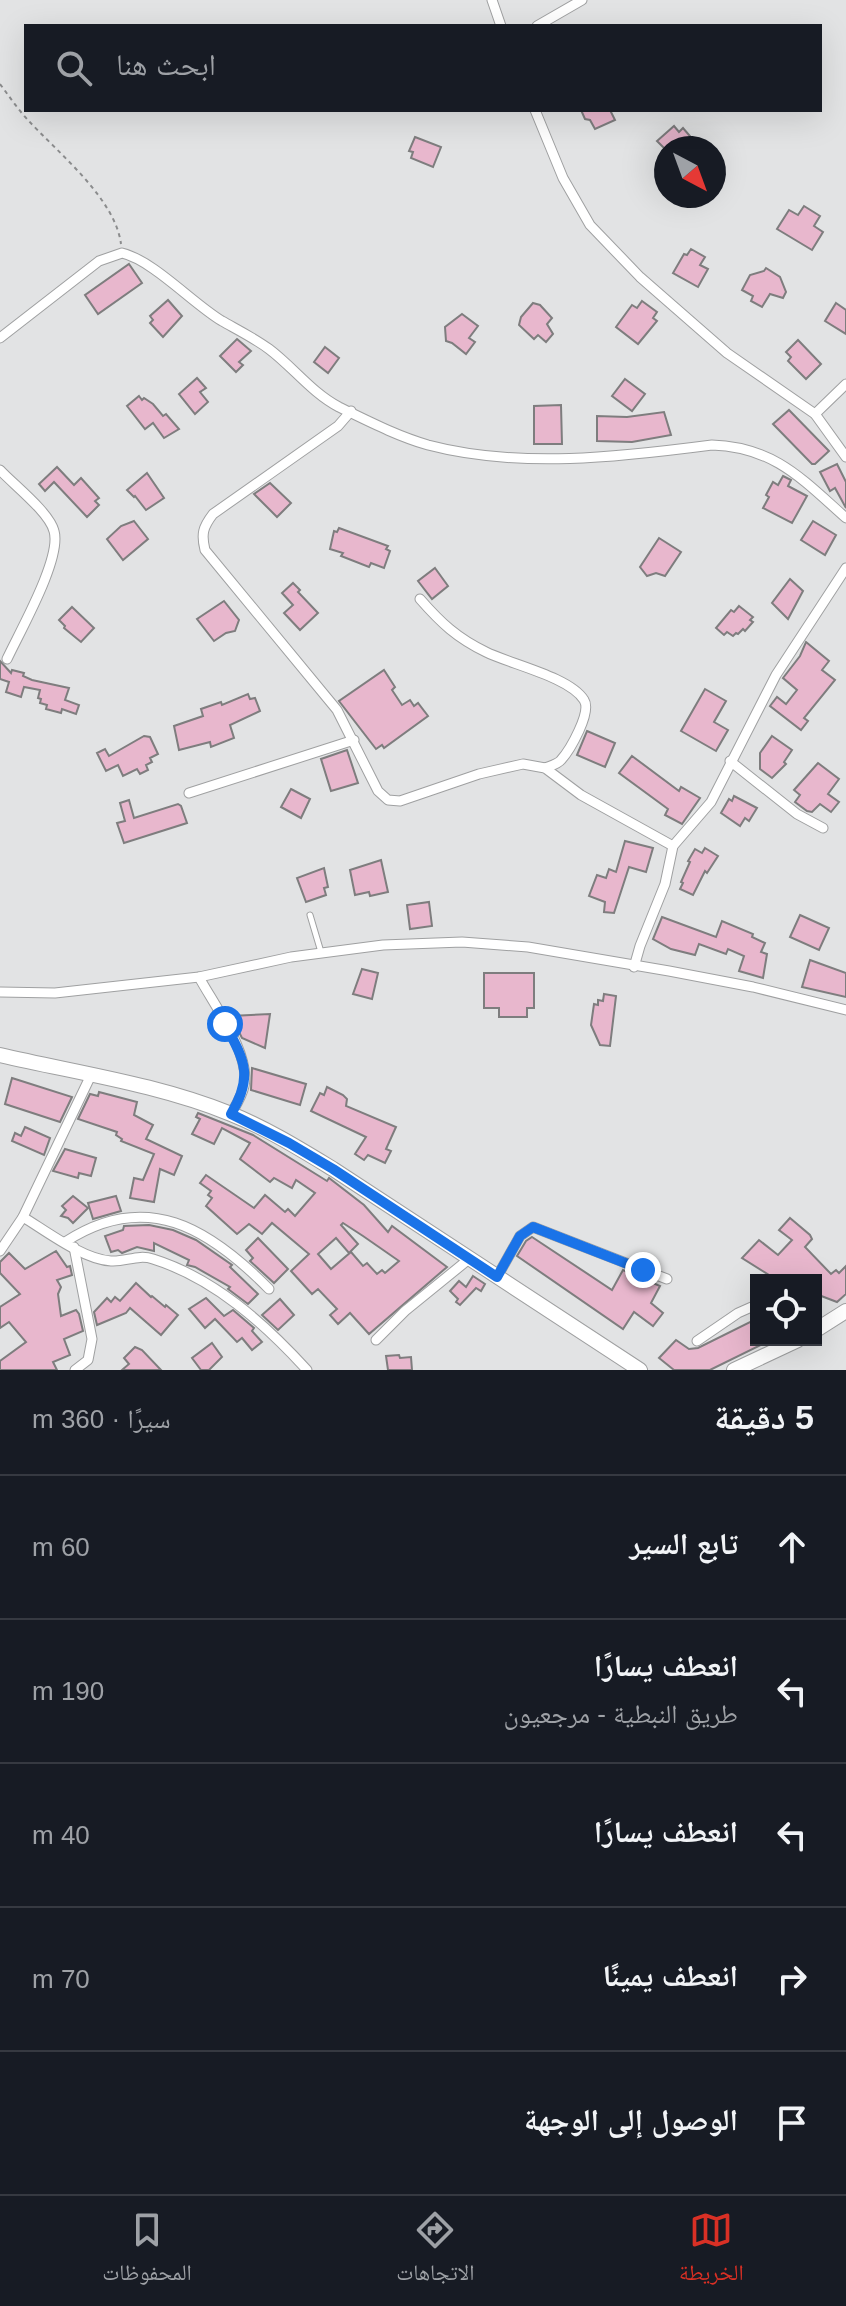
<!DOCTYPE html>
<html lang="ar">
<head>
<meta charset="utf-8">
<style>
  :root { --surface:#171b24; --page:#20242c; --text:#f1f3f6; --muted:#9ea1a6; --line:#363941; --accent:#d93025 }
  body { margin:0; font-family:Helvetica,"Noto Naskh Arabic",sans-serif; background:var(--page); color:var(--text); direction:rtl }
  .controls { position:absolute; right:24px; bottom:24px; display:grid; overflow:hidden; border-radius:0px; box-shadow:0 8px 32px #0002 }
  .controls button { width:72px; height:72px; display:grid; place-items:center; padding:0; border:0; border-bottom:2px solid var(--line); background:var(--surface); color:var(--text); font:40px sans-serif }
  .compass { position:absolute; left:654px; top:136px; width:72px; height:72px; border-radius:50%; background:var(--surface); box-shadow:0 8px 32px #0002; rotate:139deg }
  .stop { position:absolute; width:24px; height:24px; margin:-18px; border:6px solid #1a73e8; border-radius:50%; background:#fff }
  .stop.end { background:#1a73e8; border-color:#fff; box-shadow:0 2px 8px #0008 }
  .list { margin:0; padding:0; list-style:none }
  h2 { display:flex; justify-content:space-between; align-items:center; height:104px; margin:0; padding:0 32px; font-size:34px }
  h2 small { font-size:26px; font-weight:400; color:var(--muted) }
  .list li { display:grid; grid-template-columns:52px 1fr auto; gap:24px; align-items:center; box-sizing:border-box; height:144px; padding:0 32px; border-top:2px solid var(--line) }
  .list b { display:block; font-size:30px; white-space:nowrap }
  .list p { margin:0; font-size:26px; white-space:nowrap; color:var(--muted) }
  .list em { font-size:26px; font-style:normal; color:var(--muted) }
  .icon { flex:none; width:44px; height:44px; fill:none; stroke:currentColor; stroke-width:2; stroke-linecap:round; stroke-linejoin:round }
  .map { position:relative; flex:none; width:846px; height:1370px; overflow:hidden; direction:ltr }
  .search { position:absolute; background:var(--surface); box-shadow:0 8px 32px #0002; left:24px; right:24px; top:24px; height:88px; display:flex; align-items:center; gap:20px; box-sizing:border-box; padding:0 28px; border-radius:0px; color:var(--muted); font-size:30px }
  .sheet { height:824px; background:var(--surface) }
  nav { display:flex; justify-content:space-around; align-items:center; box-sizing:border-box; height:112px; border-top:2px solid var(--line); background:var(--surface); font-size:22px; color:var(--muted) }
  nav a { display:grid; justify-items:center; gap:4px }
  nav .on { color:var(--accent) }
  .map>svg:first-child { display:block }
  .building { fill:#e8b7cd; stroke:#7e7d7e; stroke-width:2; fill-rule:evenodd }
  .lines { fill:none; stroke-linecap:round; stroke-linejoin:round }
  .lane-casing { stroke:#9fa0a1; stroke-width:7 }
  .street-casing { stroke:#9fa0a1; stroke-width:11 }
  .secondary-casing { stroke:#9fa0a1; stroke-width:16 }
  .path { stroke:#8b8c8d; stroke-width:2; stroke-dasharray:4 4; stroke-linecap:butt }
  .lane { stroke:#fff; stroke-width:5 }
  .street { stroke:#fff; stroke-width:9 }
  .secondary { stroke:#fff; stroke-width:14 }
  .route { stroke:#1a73e8; stroke-width:10 }
</style>
</head>
<body>
<div class="map">
<svg width="846" height="1370" viewBox="0 0 846 1370">
  <rect width="100%" height="100%" fill="#e2e3e4"/>
  <g class="building">
    <path d="M581 110H610L615 120 595 129 590 120 585 119Z"/>
    <path d="M674 126 679 132 683 128 695 142 689 148H664L657 141Z"/>
    <path d="M415 137 441 147 433 167 411 158 413 152 409 151Z"/>
    <path d="M804 206 820 216 814 226 823 232 812 250 777 229 789 210 798 215Z"/>
    <path d="M691 249 705 257 700 265 708 269 698 287 673 273 684 254 687 255Z"/>
    <path d="M129 264 142 283 98 314 85 295Z"/>
    <path d="M766 268 780 277 786 292 783 298 770 294 762 307 751 301 753 296 742 290 750 275 764 271Z"/>
    <path d="M168 300 182 316 163 337 150 323 153 320 150 316Z"/>
    <path d="M642 301 657 312 653 318 657 321 638 344 616 327 632 305 637 308Z"/>
    <path d="M533 303 540 305 552 318 547 324 553 334 546 342 538 335 534 339 519 325 521 317Z"/>
    <path d="M836 303 846 310V334L825 321Z"/>
    <path d="M462 314 478 326 469 338 475 342 466 354 452 343 446 341 445 327Z"/>
    <path d="M237 339 251 351 239 362 243 365 236 372 220 356Z"/>
    <path d="M798 340 821 364 806 379 788 361 791 357 786 352Z"/>
    <path d="M325 347 339 358 328 373 314 362Z"/>
    <path d="M197 378 206 388 200 392 208 402 195 414 179 394Z"/>
    <path d="M625 379 645 394 632 411 612 396Z"/>
    <path d="M139 396 142 400 144 398 153 404 163 416 166 414 179 429 164 438 153 423 145 429 127 406Z"/>
    <path d="M561 405 562 444H534V406Z"/>
    <path d="M789 410 829 451 815 464H812L773 424Z"/>
    <path d="M664 412 671 435 632 442 597 441V416L627 417Z"/>
    <path d="M837 464 846 482V508L835 488 830 491 820 472Z"/>
    <path d="M57 467 74 485 81 478 99 498 95 501 99 505 87 517 54 482 45 491 39 484Z"/>
    <path d="M147 473 164 498 146 510 135 496 134 497 127 490Z"/>
    <path d="M783 476 791 480 788 486 807 496 792 523 763 508 769 497 766 495 773 482 778 485Z"/>
    <path d="M270 483 291 503 277 517 254 494Z"/>
    <path d="M134 521 148 539 123 560 107 539 121 526Z"/>
    <path d="M813 521 836 535 825 555 801 540Z"/>
    <path d="M339 528 388 546 386 549 390 551 384 568 371 563 369 567 341 556 343 553 330 549 334 531 337 532Z"/>
    <path d="M659 538 681 552 665 576 656 573 647 576 640 567Z"/>
    <path d="M435 568 448 586 432 599 418 581Z"/>
    <path d="M790 579 803 591 788 619 772 603Z"/>
    <path d="M293 583 300 590 298 592 318 613 300 630 284 613 293 605 282 593Z"/>
    <path d="M224 601 239 620 235 631 226 633 214 641 197 619Z"/>
    <path d="M739 606 753 617 750 620 753 622 745 631 743 629 738 634 736 633 733 636 727 632 724 635 716 628 731 610 734 612Z"/>
    <path d="M72 607 94 628 81 642 64 628 65 626 59 620Z"/>
    <path d="M806 642 829 661 822 670 835 680 804 718 808 721 801 730 770 706 777 697 786 704 797 690 783 678 800 656Z"/>
    <path d="M0 661 11 673 12 670 24 673 23 676 32 680 69 688 65 700 79 705 76 714 62 709 61 713 46 709 47 705 40 703 41 699 38 698 40 690 24 687 21 697 6 692 9 682 0 679Z"/>
    <path d="M384 670 395 687 392 690 402 705 410 700 414 706 418 703 428 716 384 748 382 745 376 749 339 701Z"/>
    <path d="M705 689 726 701 714 722 728 730 716 751 681 731Z"/>
    <path d="M248 694 250 699 255 698 260 711 230 725 234 738 211 747 210 742 179 750 174 726 203 716 201 709 221 702 222 705Z"/>
    <path d="M587 731 615 743 605 767 577 755Z"/>
    <path d="M144 736 150 737 158 754 150 758 152 762 146 765 148 770 140 774 137 769 123 776 118 765 106 771 97 753 105 749 109 756Z"/>
    <path d="M772 736 792 750 784 762 786 764 772 778 760 769V753Z"/>
    <path d="M347 750 358 783 331 791 321 759Z"/>
    <path d="M632 756 679 791 681 787 700 798 682 824 665 815 668 809 619 773Z"/>
    <path d="M818 763 839 779 828 794 839 802 831 812 820 804 812 812 807 811 795 802 800 795 794 790Z"/>
    <path d="M291 789 310 799 301 818 281 807Z"/>
    <path d="M734 796 757 808 749 821 745 818 740 826 721 813 729 799 732 801Z"/>
    <path d="M129 800 134 818 178 804 181 806 187 823 124 843 117 823 125 821 120 803Z"/>
    <path d="M625 841 653 848 646 872 629 867 614 913 604 912 605 902 589 896 597 875 606 878 609 869 616 872Z"/>
    <path d="M705 848 718 856 707 873 705 871 693 895 680 889 683 883 681 882 690 862 688 861 695 849 702 853Z"/>
    <path d="M381 860 388 892 370 896 369 892 355 895 350 870Z"/>
    <path d="M324 868 328 887 324 888 326 895 306 902 297 878Z"/>
    <path d="M429 902 432 926 410 929 407 905Z"/>
    <path d="M800 915 829 928 819 950 790 937Z"/>
    <path d="M662 917 716 937 722 921 753 934 752 937 765 943 761 952 767 954 763 978 739 971 744 956 728 949 726 954 699 944 695 955 671 949 653 939Z"/>
    <path d="M810 960 846 973V997L802 987Z"/>
    <path d="M362 969 378 973 372 999 353 994Z"/>
    <path d="M484 973H534V1008H527V1017H499V1008H484Z"/>
    <path d="M604 994 616 996 610 1046 600 1045 591 1025 594 1004 598 1005V1000L603 1001Z"/>
    <path d="M270 1014 265 1048 242 1038 231 1016Z"/>
    <path d="M252 1068 306 1084 300 1105 251 1090Z"/>
    <path d="M12 1078 72 1097 60 1122 5 1104Z"/>
    <path d="M327 1087 343 1095 347 1099 346 1106 396 1127 386 1149 391 1151 385 1163 368 1155 364 1160 355 1154 366 1137 311 1111 320 1093 324 1095Z"/>
    <path d="M99 1092 137 1102 134 1115 153 1125 146 1139 182 1156 174 1175 160 1169 154 1202 130 1198 134 1178 143 1180 154 1154 121 1141 122 1139 116 1135 117 1132 78 1119 90 1094 98 1096Z"/>
    <path d="M198 1113 253 1135 327 1181 329 1178 364 1205 388 1232 392 1226 447 1267 369 1334 350 1313 338 1324 330 1315 337 1309 318 1289 312 1294 291 1271 309 1254 272 1223 262 1234 249 1224 237 1234 206 1206 212 1198 208 1195 211 1191 200 1183 206 1175 254 1208 265 1195 285 1212 288 1209 295 1216 315 1193 296 1180 292 1188 274 1178 270 1182 240 1159 250 1143 222 1128 214 1144 192 1134 200 1119 196 1117ZM343 1223 363 1236 399 1261 385 1273 382 1270 377 1274 367 1263 363 1266 351 1252 331 1269 318 1254 336 1238 349 1253 358 1244 341 1225Z"/>
    <path d="M25 1127 50 1138 44 1155 12 1141 15 1133 21 1136Z"/>
    <path d="M65 1149 96 1158 91 1176 79 1173 78 1178 53 1171Z"/>
    <path d="M73 1196 88 1208 73 1223 68 1218 61 1216 66 1210 62 1206Z"/>
    <path d="M116 1196 121 1211 93 1219 88 1203Z"/>
    <path d="M790 1218 810 1235 812 1239 805 1247 831 1274 836 1270 839 1273 846 1266V1294L837 1302 816 1294V1280H777L742 1258 759 1240 778 1255 792 1240 779 1230Z"/>
    <path d="M149 1225 173 1230 196 1240 232 1265 230 1267 258 1294 248 1304 228 1289 230 1287 195 1267 187 1265 189 1260 154 1243V1251L137 1247 122 1253 118 1250 111 1252 105 1236 123 1230 124 1226Z"/>
    <path d="M532 1237 612 1290 623 1270 660 1286 651 1303 663 1313 653 1326 634 1312 623 1329 517 1256 526 1241Z"/>
    <path d="M258 1238 288 1269 274 1283 250 1261 253 1258 246 1250Z"/>
    <path d="M56 1251 67 1267 70 1266 72 1275 57 1280 61 1287 58 1294 61 1316 76 1310 79 1314 83 1331 64 1339 70 1355 53 1362 57 1370H0V1361L26 1342 9 1322 0 1328V1307L20 1294 0 1273V1262L9 1253 25 1269Z"/>
    <path d="M473 1276 485 1284 481 1291 476 1288 460 1305 456 1302 458 1299 450 1291 459 1281 466 1287Z"/>
    <path d="M136 1283 151 1297 152 1296 165 1307 166 1305 178 1315 161 1335 130 1308 126 1313 97 1325 94 1312 107 1298 111 1302 115 1297 120 1301Z"/>
    <path d="M206 1298 224 1316 233 1310 254 1328 252 1331 262 1342 252 1350 242 1338 237 1342 215 1319 205 1328 189 1309Z"/>
    <path d="M280 1299 294 1315 278 1330 262 1315Z"/>
    <path d="M756 1319V1340H771L710 1370H674L659 1358 676 1340 689 1349 698 1348Z"/>
    <path d="M212 1343 222 1357 209 1370H201L192 1358Z"/>
    <path d="M135 1347 142 1350 161 1370H122L129 1364 124 1358Z"/>
    <path d="M399 1355 400 1358 411 1357 412 1370H388L386 1356Z"/>
  </g>
  <g class="lines">
    <g class="lane-casing">
      <path id="lane" d="M310 915 321 952"/>
    </g>
    <g class="street-casing">
      <g id="street">
        <path d="M492 0 501 26"/>
        <path d="M537 26 582 0"/>
        <path d="M535 110 563 178 590 225 640 277 727 353 815 414 846 457"/>
        <path d="M0 338 99 261 122 253C154 261 192 303 222 321 238 330 254 338 269 349 293 367 312 393 339 407 368 421 397 436 428 445 519 469 620 457 712 445 774 447 802 479 846 518"/>
        <path d="M351 411 338 426 213 514C203 527 201 534 205 550L337 710 378 791 388 800 400 801 479 774 523 764 545 768 581 795 673 846"/>
        <path d="M815 414 846 384"/>
        <path d="M0 470C14 485 49 512 54 531 62 558 20 631 7 659"/>
        <path d="M420 599C441 623 457 638 486 652 510 664 570 677 584 700 592 712 570 750 561 760 558 764 550 766 545 768"/>
        <path d="M730 761 797 814 823 828"/>
        <path d="M189 793 354 740"/>
        <path d="M634 967 640 946 665 884 673 846 711 802 776 675 846 568"/>
        <path d="M199 977C214 1005 251 1054 244 1086 242 1096 236 1105 231 1114"/>
        <path d="M0 992 55 993 199 977 291 957 383 945 462 942 528 947 669 971 753 987 846 1010"/>
        <path d="M23 1217C46 1231 84 1260 111 1261 126 1262 138 1254 153 1259 214 1278 265 1324 307 1370"/>
        <path d="M65 1242C146 1189 209 1228 269 1289"/>
        <path d="M74 1247 92 1339 88 1360 75 1370"/>
        <path d="M0 1251 23 1217 92 1073"/>
        <path d="M497 1277 520 1236 533 1227 667 1279"/>
        <path d="M376 1340 405 1311 469 1259"/>
        <path d="M697 1341 738 1313 756 1305"/>
      </g>
    </g>
    <g class="secondary-casing">
      <g id="secondary">
        <path d="M0 1055C77 1073 157 1084 231 1114 266 1128 300 1149 333 1169L640 1370"/>
        <path d="M816 1330 846 1311"/>
        <path d="M734 1370 798 1340"/>
      </g>
    </g>
    <path class="path" d="M0 84C9 96 17 108 27 119 58 153 115 198 121 244"/>
    <use href="#lane" class="lane"/>
    <use href="#street" class="street"/>
    <use href="#secondary" class="secondary"/>
  </g>
  <g class="lines">
    <path class="route" d="M225 1024C244 1060 254 1076 231 1114L289 1143 333 1169 497 1277 520 1236 533 1227 643 1270"/>
  </g>
</svg>
<div class="controls">
<button><svg class="icon" aria-label="locate" viewBox="0 0 24 24"><circle cx="12" cy="12" r="6"/><path d="M12 2v4M12 18v4M2 12h4M18 12h4"/></svg></button>
</div>
<svg class="compass" viewBox="-18 -18 36 36"><path d="M0-13l5 13h-10z" fill="#e53935"/><path d="M0 13l5-13h-10z" fill="#9ea1a6"/></svg>
<div class="stop" style="left:225px;top:1024px"></div>
<div class="stop end" style="left:643px;top:1270px"></div>
<div class="search"><svg class="icon" aria-label="search" viewBox="0 0 24 24"><circle cx="10" cy="10" r="6"/><path d="M15 15l6 6"/></svg>ابحث هنا</div>
</div>
<section class="sheet">
<h2>5 دقيقة<small>سيرًا · 360 m</small></h2>
<ul class="list">
<li><svg class="icon" aria-label="ahead" viewBox="0 0 24 24"><path d="M12 20V5M6 11l6-6 6 6"/></svg><div><b>تابع السير</b></div><em>60 m</em></li>
<li><svg class="icon" aria-label="left" viewBox="0 0 24 24"><path d="M17 20v-9H6M10 6l-5 5 5 5"/></svg><div><b>انعطف يسارًا</b><p>طريق النبطية - مرجعيون</p></div><em>190 m</em></li>
<li><svg class="icon" aria-label="left" viewBox="0 0 24 24"><path d="M17 20v-9H6M10 6l-5 5 5 5"/></svg><div><b>انعطف يسارًا</b></div><em>40 m</em></li>
<li><svg class="icon" aria-label="right" viewBox="0 0 24 24"><path d="M7 20v-9h11M14 6l5 5-5 5"/></svg><div><b>انعطف يمينًا</b></div><em>70 m</em></li>
<li><svg class="icon" aria-label="arrive" viewBox="0 0 24 24"><path d="M6 21V4h12l-3 4 3 4H6"/></svg><div><b>الوصول إلى الوجهة</b></div></li>
</ul>
</section>
<nav>
<a class="on"><svg class="icon" aria-label="map" viewBox="0 0 24 24"><path d="M3 6l6-2 6 2 6-2v14l-6 2-6-2-6 2zM9 4v14M15 6v14"/></svg>الخريطة</a>
<a><svg class="icon" aria-label="directions" viewBox="0 0 24 24"><path d="M12 3l9 9-9 9-9-9zM9 14v-3h6M13 9l2 2-2 2"/></svg>الاتجاهات</a>
<a><svg class="icon" aria-label="saved" viewBox="0 0 24 24"><path d="M7 4h10v16l-5-4-5 4z"/></svg>المحفوظات</a>
</nav>
</body>
</html>
